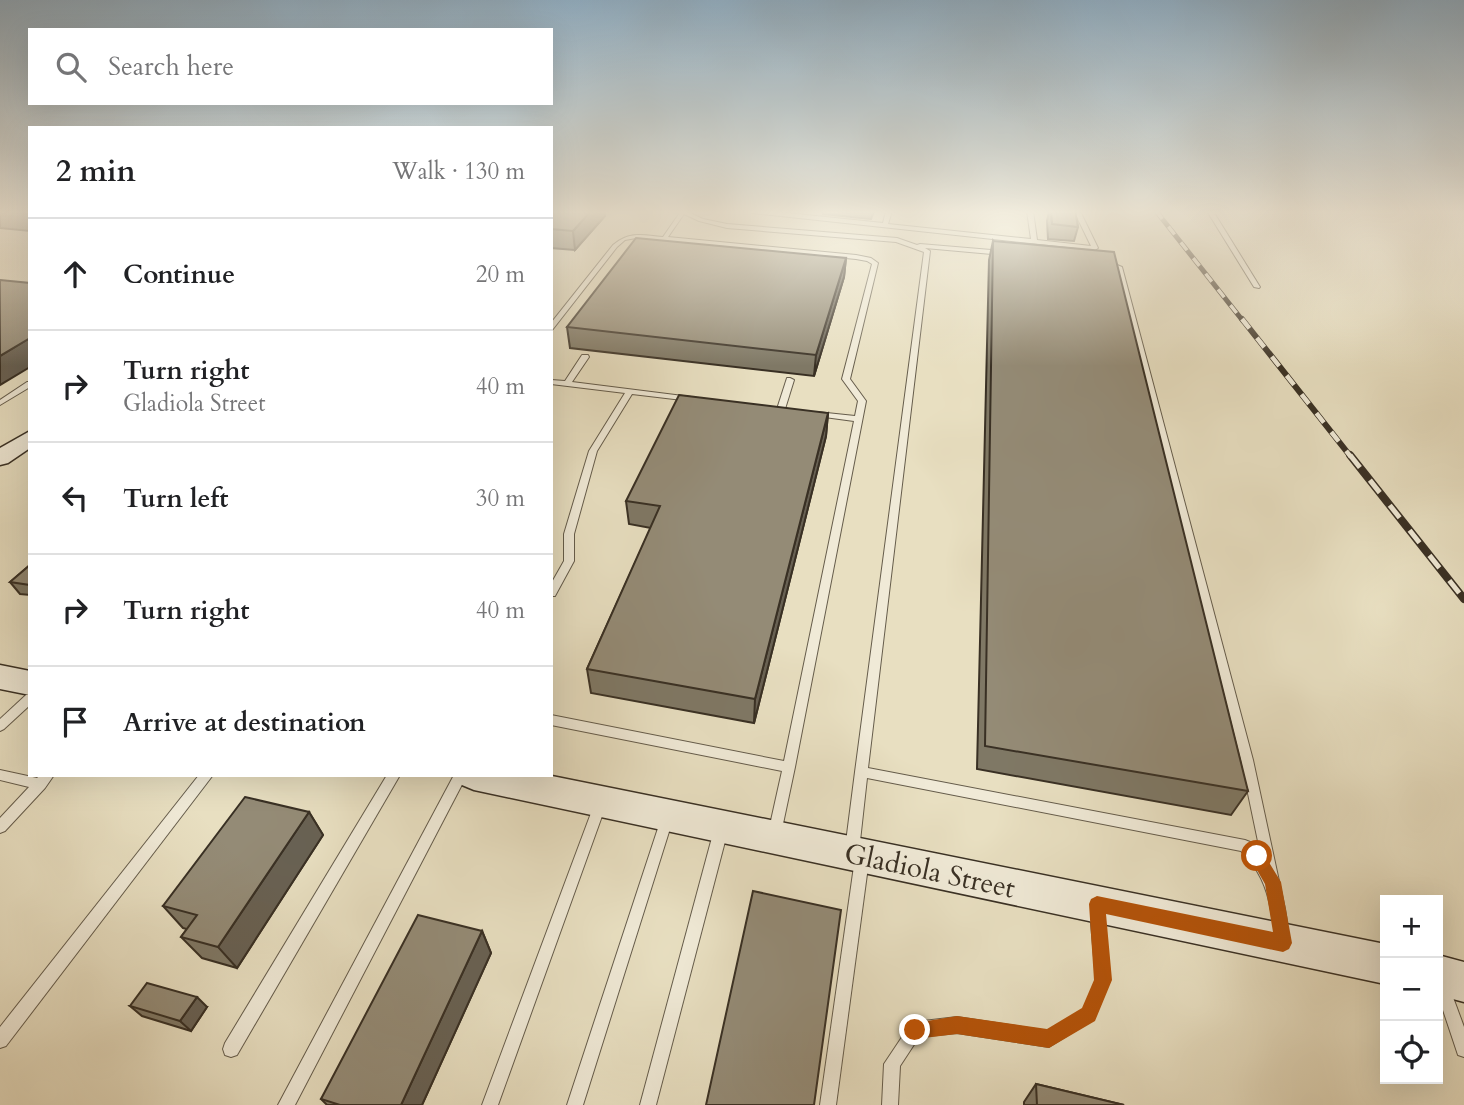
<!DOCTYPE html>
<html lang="en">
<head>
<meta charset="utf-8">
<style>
  :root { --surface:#fff; --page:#f2f2f2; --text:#202124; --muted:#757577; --line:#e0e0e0 }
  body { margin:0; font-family:Cardo,serif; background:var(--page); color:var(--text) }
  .controls { position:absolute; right:21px; bottom:21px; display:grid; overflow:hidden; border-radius:0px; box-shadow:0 7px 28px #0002 }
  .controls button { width:63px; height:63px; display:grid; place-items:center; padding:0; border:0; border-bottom:2px solid var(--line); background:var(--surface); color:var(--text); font:35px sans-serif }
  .stop { position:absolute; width:21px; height:21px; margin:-16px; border:5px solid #b45309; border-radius:50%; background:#fff }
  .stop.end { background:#b45309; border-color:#fff; box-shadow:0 2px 7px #0008 }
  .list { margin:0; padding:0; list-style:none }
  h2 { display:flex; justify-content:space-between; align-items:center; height:91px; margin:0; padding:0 28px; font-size:30px }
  h2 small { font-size:23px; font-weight:400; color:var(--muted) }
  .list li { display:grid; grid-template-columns:46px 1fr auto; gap:21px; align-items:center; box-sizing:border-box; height:112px; padding:0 28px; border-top:2px solid var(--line) }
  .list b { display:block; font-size:26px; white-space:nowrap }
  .list p { margin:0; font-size:23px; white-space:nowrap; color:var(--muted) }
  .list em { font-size:23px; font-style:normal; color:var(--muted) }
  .icon { flex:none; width:38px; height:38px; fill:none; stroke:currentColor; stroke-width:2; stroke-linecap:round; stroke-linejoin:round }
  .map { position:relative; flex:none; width:1464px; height:1105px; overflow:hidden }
  .search { position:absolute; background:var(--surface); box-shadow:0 7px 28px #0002; left:28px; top:28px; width:525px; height:77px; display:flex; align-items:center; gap:18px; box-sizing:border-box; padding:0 24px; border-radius:0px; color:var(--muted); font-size:26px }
  .panel { position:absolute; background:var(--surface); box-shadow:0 7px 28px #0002; left:28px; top:126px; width:525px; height:651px; border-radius:0px }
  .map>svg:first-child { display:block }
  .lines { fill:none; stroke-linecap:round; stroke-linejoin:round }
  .lane-casing { stroke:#655c4b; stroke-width:2 }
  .street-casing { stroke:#655c4b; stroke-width:3 }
  .secondary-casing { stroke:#393024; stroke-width:3 }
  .lane { fill:#f0ead7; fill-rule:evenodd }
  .street { fill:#f0ead7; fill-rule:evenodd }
  .secondary { fill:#f0ead7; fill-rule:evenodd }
  .rail-far2-casing { stroke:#393024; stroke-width:5 }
  .rail-far1-casing { stroke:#393024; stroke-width:6 }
  .rail-casing { stroke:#393024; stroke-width:8 }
  .rail-far2 { stroke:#f0ead7; stroke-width:3.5; stroke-dasharray:10; stroke-linecap:butt }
  .rail-far1 { stroke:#f0ead7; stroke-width:4.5; stroke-dasharray:12; stroke-linecap:butt }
  .rail { stroke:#f0ead7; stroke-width:5; stroke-dasharray:16; stroke-linecap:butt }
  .wall { fill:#7f7865; stroke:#393024; stroke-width:2 }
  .shaded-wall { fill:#686153; stroke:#393024; stroke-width:2 }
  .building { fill:#948b76; stroke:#393024; stroke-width:2 }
  .route { fill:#b45309 }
  .labels { text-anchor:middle; stroke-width:5; stroke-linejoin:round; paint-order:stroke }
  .near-street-label { font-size:28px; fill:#393024; stroke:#f0ead7 }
</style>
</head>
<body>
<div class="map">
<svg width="1464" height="1105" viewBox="0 0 1464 1105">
  <rect width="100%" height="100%" fill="#e8dfc1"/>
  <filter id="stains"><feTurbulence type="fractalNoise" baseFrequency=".00286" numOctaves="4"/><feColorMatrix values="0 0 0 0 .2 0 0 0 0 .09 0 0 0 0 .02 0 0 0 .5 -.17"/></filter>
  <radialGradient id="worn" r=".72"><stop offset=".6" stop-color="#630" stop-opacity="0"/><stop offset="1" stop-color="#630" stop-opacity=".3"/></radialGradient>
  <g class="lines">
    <g class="lane-casing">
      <g id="lane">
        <path d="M681 211H685L703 219 727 224 897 238 917 245 920 244 1003 251 1006 253 1003 255 925 248 930 251 868 768 1245 840 1250 842 1260 851 1241 760 1117 269 1102 262 1105 260 1122 267 1253 760 1285 909 1289 934 1287 939 1282 941 1277 939C1273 930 1273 921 1271 911 1267 887 1259 869 1241 851L867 778 859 850 857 854 852 856 847 854 845 850 855 772 924 252 896 242 727 228 699 221 684 214 668 237 856 255 871 258 878 263 850 379 866 401 795 767 780 838 775 840 770 838 768 834 782 771 551 725V715L784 761 854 421 817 416 813 414 817 412 855 416 858 401 842 379 872 264 867 261 856 259 636 238 625 240 617 247 553 329 551 330V323L613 245C629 231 643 235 663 237Z"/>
        <path d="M749 211H768L883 223 886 211H892L888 224 1031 239 1027 211H1033L1037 240 1091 246 1074 211H1080L1098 248 1095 250 752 213Z"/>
        <path d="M1207 211H1213L1260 287 1259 288 1254 287Z"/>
        <path d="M582 355H588L589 357 572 382 691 397 695 399 691 401 632 394 597 451 574 534V561L555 596H551V584L564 561V534L589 451 625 393 551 384V380L565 381Z"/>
        <path d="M787 378H790L794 380 785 409 781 411 777 409Z"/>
        <path d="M27 382H30V387L0 405V400Z"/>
        <path d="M30 694V705L4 729 0 731V719L26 695Z"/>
        <path d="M0 770 37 778 40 775H54L45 788 5 831 0 833V818L29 787 0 780Z"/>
        <path d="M199 775H213L6 1046 0 1048V1027Z"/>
        <path d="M387 775H400L237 1055 231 1057 225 1055 223 1049 225 1043Z"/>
        <path d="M454 775H467L295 1105H278Z"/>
        <path d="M600 799 605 801 606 805 498 1105H482L594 805 595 801Z"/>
        <path d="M667 813 672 815 673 819 583 1105H567L661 819 662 815Z"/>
        <path d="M721 824 726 826 728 830 656 1105H640L714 830 716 826Z"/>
        <path d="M862 853 867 855 869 859 836 1105H820L855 859 857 855Z"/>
        <path d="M1097 905 1102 907 1104 912 1110 980 1094 1019 1049 1047 957 1033 919 1037 900 1066 898 1105H882L884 1064 910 1025 915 1022 957 1017 1048 1031 1084 1009 1096 980 1090 912 1092 907Z"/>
        <path d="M1442 979 1447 981 1464 1027V1057L1458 1055 1438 995V980Z"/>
      </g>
    </g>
    <g class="street-casing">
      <path id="street" d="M669 211H689L684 214Z"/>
    </g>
    <g class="secondary-casing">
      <g id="secondary">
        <path d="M30 431V448L8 463 0 465V448Z"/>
        <path d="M0 665 30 671V695L0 689Z"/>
        <path d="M457 775H547L1385 944V984L474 790 462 785Z"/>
        <path d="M1438 955 1464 962V1002L1438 995Z"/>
      </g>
    </g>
    <use href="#lane" class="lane"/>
    <use href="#street" class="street"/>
    <use href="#secondary" class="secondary"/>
    <g class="rail-far2-casing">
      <path id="rail-far2" d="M1156 211 1243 321"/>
    </g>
    <g class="rail-far1-casing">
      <path id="rail-far1" d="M1242 319 1351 457"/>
    </g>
    <g class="rail-casing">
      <path id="rail" d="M1350 455 1464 599"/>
    </g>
    <use href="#rail-far2" class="rail-far2"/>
    <use href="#rail-far1" class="rail-far1"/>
    <use href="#rail" class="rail"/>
  </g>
  <g class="wall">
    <path d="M0 211H30V231L0 228Z"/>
    <path d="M551 211H604L605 216 575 250 551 248Z"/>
    <path d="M823 211H874L871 219 823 214Z"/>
    <path d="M1049 211H1075L1078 227 1074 241 1048 239 1047 221Z"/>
    <path d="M993 241 1248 791 1231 815 977 769 989 260Z"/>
    <path d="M846 258 844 277 814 376 570 348 567 327Z"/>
    <path d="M828 413 826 436 754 723 591 693 587 669 651 528 629 524 626 501Z"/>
    <path d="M30 565V595L20 594 10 582Z"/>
    <path d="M309 812 323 835 237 968 202 958 181 937 187 929 183 928 163 906Z"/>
    <path d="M482 931 491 953 422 1105H327L321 1099Z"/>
    <path d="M130 1006 207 1007 191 1031 142 1016Z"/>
    <path d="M1036 1084 1124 1105H1024V1102Z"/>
  </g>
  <g class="shaded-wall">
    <path d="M591 211H604L605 216 575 250 573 231Z"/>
    <path d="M846 258 844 277 814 376 816 355Z"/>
    <path d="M30 338V367L0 385V356Z"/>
    <path d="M828 413 826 436 754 723 755 699Z"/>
    <path d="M309 812 323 835 237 968 218 947Z"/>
    <path d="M482 931 491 953 422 1105H401Z"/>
    <path d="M197 997 207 1007 191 1031 180 1021Z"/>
  </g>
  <g class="building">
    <path d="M0 211H30V214Z"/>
    <path d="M551 211H591L573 231 551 229Z"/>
    <path d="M1051 211H1075L1078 227 1052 224Z"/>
    <path d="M636 238 846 258 816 355 567 327Z"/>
    <path d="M993 241 1114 252 1248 791 985 746Z"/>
    <path d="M0 280 30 283V338L0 356Z"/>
    <path d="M679 395 828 413 755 699 587 669 660 506 626 501Z"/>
    <path d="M30 565V585L10 582Z"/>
    <path d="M245 797 309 812 218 947 181 937 197 915 163 906Z"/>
    <path d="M753 891 841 910 814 1105H706Z"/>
    <path d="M418 915 482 931 401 1105H340L321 1099Z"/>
    <path d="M147 983 197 997 180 1021 130 1006Z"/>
    <path d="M1036 1084 1124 1105H1037Z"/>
  </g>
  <linearGradient id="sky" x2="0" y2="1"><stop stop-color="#90aec3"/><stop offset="0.58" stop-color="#f5f1e3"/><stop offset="1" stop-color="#f5f1e3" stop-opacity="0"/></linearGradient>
  <rect width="1464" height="366" fill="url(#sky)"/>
  <path class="route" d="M1257 849 1262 851 1281 882 1292 943 1289 949 1283 952 1106 914 1112 980 1095 1021 1049 1048 957 1034 915 1039 909 1037 906 1030 909 1024 957 1016 1047 1029 1082 1008 1094 980 1089 904 1091 899 1097 896 1273 932 1265 884 1249 856 1251 851Z"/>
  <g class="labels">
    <g class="near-street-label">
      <text transform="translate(930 870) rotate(12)" y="10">Gladiola Street</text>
    </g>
  </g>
  <rect width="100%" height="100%" filter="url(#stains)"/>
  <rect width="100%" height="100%" fill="url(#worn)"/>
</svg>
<div class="controls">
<button>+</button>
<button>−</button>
<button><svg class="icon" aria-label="locate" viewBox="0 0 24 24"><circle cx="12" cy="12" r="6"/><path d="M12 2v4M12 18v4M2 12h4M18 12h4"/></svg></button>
</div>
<div class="stop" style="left:1257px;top:856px"></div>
<div class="stop end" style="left:915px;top:1030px"></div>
<div class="search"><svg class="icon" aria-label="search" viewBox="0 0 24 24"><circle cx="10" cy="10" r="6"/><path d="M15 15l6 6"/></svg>Search here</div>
<section class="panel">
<h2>2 min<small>Walk · 130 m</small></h2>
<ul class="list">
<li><svg class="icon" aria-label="ahead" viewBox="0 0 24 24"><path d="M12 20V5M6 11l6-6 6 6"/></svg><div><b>Continue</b></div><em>20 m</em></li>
<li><svg class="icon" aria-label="right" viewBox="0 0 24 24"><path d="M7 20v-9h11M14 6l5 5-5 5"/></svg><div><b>Turn right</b><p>Gladiola Street</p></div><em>40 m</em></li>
<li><svg class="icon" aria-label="left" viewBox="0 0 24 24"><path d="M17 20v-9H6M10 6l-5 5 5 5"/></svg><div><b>Turn left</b></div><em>30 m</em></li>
<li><svg class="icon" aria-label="right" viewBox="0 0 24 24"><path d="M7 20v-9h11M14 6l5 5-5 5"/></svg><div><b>Turn right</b></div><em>40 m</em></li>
<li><svg class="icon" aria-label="arrive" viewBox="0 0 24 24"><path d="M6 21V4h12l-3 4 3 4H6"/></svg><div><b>Arrive at destination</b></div></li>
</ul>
</section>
</div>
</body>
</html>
